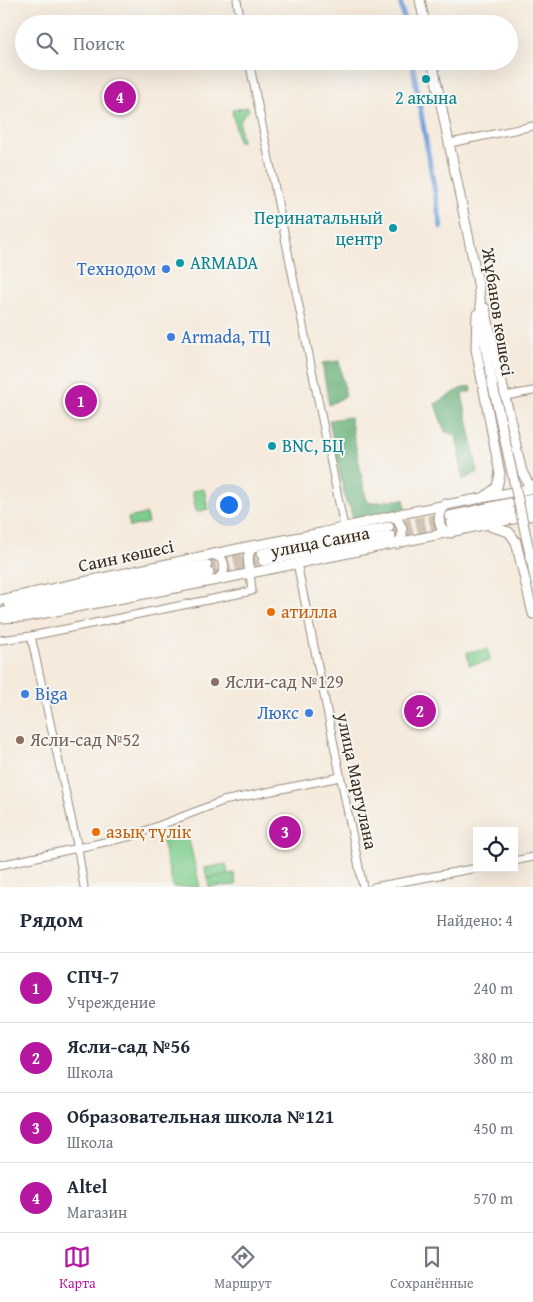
<!DOCTYPE html>
<html lang="ru">
<head>
<meta charset="utf-8">
<style>
  :root { --surface:#fff; --page:#f6f6f7; --text:#1f2937; --muted:#747a83; --line:#e0e1e3; --accent:#b5179e }
  body { margin:0; font-family:"Gentium Book Plus",serif; background:var(--page); color:var(--text) }
  .controls { position:absolute; right:15px; bottom:15px; display:grid; overflow:hidden; border-radius:0px; box-shadow:0 5px 20px #0002 }
  .controls button { width:45px; height:45px; display:grid; place-items:center; padding:0; border:0; border-bottom:1px solid var(--line); background:var(--surface); color:var(--text); font:25px sans-serif }
  .you { position:absolute; left:228px; top:504px; width:18px; height:18px; margin:-12px; border:4px solid #fff; border-radius:50%; background:#1a73e8; box-shadow:0 0 0 8px #1a73e833 }
  .badge { display:grid; place-items:center; width:32px; height:32px; border-radius:50%; background:var(--accent); color:#fff; font-size:16px; font-weight:700 }
  .pin { position:absolute; translate:-50% -50%; border:2px solid #fff; box-shadow:0 1px 5px #0006 }
  .list { margin:0; padding:0; list-style:none }
  h2 { display:flex; justify-content:space-between; align-items:center; height:65px; margin:0; padding:0 20px; font-size:21px }
  h2 small { font-size:16px; font-weight:400; color:var(--muted) }
  .list li { display:grid; grid-template-columns:32px 1fr auto; gap:15px; align-items:center; box-sizing:border-box; height:70px; padding:0 20px; border-top:1px solid var(--line) }
  .list b { display:block; font-size:19px; white-space:nowrap }
  .list p { margin:0; font-size:16px; white-space:nowrap; color:var(--muted) }
  .list em { font-size:16px; font-style:normal; color:var(--muted) }
  .icon { flex:none; width:28px; height:28px; fill:none; stroke:currentColor; stroke-width:2; stroke-linecap:round; stroke-linejoin:round }
  .map { position:relative; flex:none; width:533px; height:887px; overflow:hidden }
  .search { position:absolute; background:var(--surface); box-shadow:0 5px 20px #0002; left:15px; right:15px; top:15px; height:55px; display:flex; align-items:center; gap:12px; box-sizing:border-box; padding:0 18px; border-radius:28px; color:var(--muted); font-size:19px }
  .sheet { height:345px; background:var(--surface) }
  nav { display:flex; justify-content:space-around; align-items:center; box-sizing:border-box; height:70px; border-top:1px solid var(--line); background:var(--surface); font-size:14px; color:var(--muted) }
  nav a { display:grid; justify-items:center; gap:2px }
  nav .on { color:var(--accent) }
  .map>svg:first-child { display:block }
  .green { fill:#7ecd8d; stroke:#5c7c56 }
  .forest { fill:#66b078; stroke:#506d4b }
  .lines { fill:none; stroke-linecap:round; stroke-linejoin:round }
  .canal { stroke:#72a1db; stroke-width:5 }
  .major-tunnel { stroke:#d0c4b5; stroke-width:9; stroke-dasharray:9 4.5; stroke-linecap:butt }
  .minor-casing { stroke:#988a7c; stroke-width:9 }
  .major-casing { stroke:#988a7c; stroke-width:11 }
  .minor { stroke:#fff; stroke-width:7 }
  .major { stroke:#fff; stroke-width:9 }
  .major-bridge-casing { stroke:#988a7c; stroke-width:11; stroke-linecap:butt }
  .major-bridge { stroke:#fff; stroke-width:9 }
  .culture-dot { fill:#0f9aa8; stroke:#f6f6f2; stroke-width:2 }
  .shop-dot { fill:#3f7fe0; stroke:#f6f6f2; stroke-width:2 }
  .food-dot { fill:#e8710a; stroke:#f6f6f2; stroke-width:2 }
  .education-dot { fill:#8d6e63; stroke:#f6f6f2; stroke-width:2 }
  .labels { text-anchor:middle; stroke-width:4; stroke-linejoin:round; paint-order:stroke }
  .culture-label { font-size:18px; fill:#0d838f; stroke:#f6f6f2; text-anchor:start }
  .shop-label { font-size:18px; fill:#366cbe; stroke:#f6f6f2; text-anchor:end }
  .street-label { font-size:18px; fill:#3b2a1e; stroke:#f6f6f2 }
  .food-label { font-size:18px; fill:#c56008; stroke:#f6f6f2; text-anchor:start }
  .education-label { font-size:18px; fill:#785e54; stroke:#f6f6f2; text-anchor:start }
</style>
</head>
<body>
<div class="map">
<svg width="533" height="887" viewBox="0 0 533 887">
  <rect width="100%" height="100%" fill="#f6f6f2"/>
  <filter id="ink" filterUnits="userSpaceOnUse"><feTurbulence type="fractalNoise" baseFrequency=".02" numOctaves="2"/><feDisplacementMap in="SourceGraphic" scale="10" xChannelSelector="R" yChannelSelector="G"/><feConvolveMatrix kernelMatrix="1 2 1 2 8 2 1 2 1" color-interpolation-filters="sRGB"/></filter>
  <filter id="wash" filterUnits="userSpaceOnUse"><feTurbulence type="fractalNoise" baseFrequency=".0096" numOctaves="4" result="noise"/><feDisplacementMap in="SourceGraphic" scale="20" xChannelSelector="R" yChannelSelector="G"/><feGaussianBlur stdDeviation="1.12" result="paint"/><feColorMatrix in="noise" values="0 0 0 0 0 0 0 0 0 0 0 0 0 0 0 0 0 1.4 0 .05"/><feComposite in="paint" operator="in"/></filter>
  <g filter="url(#wash)">
    <rect width="100%" height="100%" fill="#f5eadb"/>
    <g class="green">
      <path d="M248 107 249 111C236 119 240 128 242 142H238L232 110Z"/>
      <path d="M204 489 208 509 196 512 192 491Z"/>
      <path d="M146 514 148 523 130 527 128 518Z"/>
      <path d="M488 649 490 661 469 665 467 652Z"/>
      <path d="M187 831 200 887H173L161 837Z"/>
      <path d="M226 864 228 874 207 879 205 868Z"/>
      <path d="M234 873 236 885 209 887 207 879Z"/>
    </g>
    <g class="forest">
      <path d="M339 361 346 396 329 405 322 363Z"/>
      <path d="M471 386 472 391 462 394 478 472 463 480 456 435 445 432 435 404 460 389Z"/>
      <path d="M350 417 366 498 369 503 404 499 406 509 353 520 350 507 346 503 329 420Z"/>
    </g>
    <g class="lines">
      <g class="canal">
        <path d="M400 0 405 24"/>
        <path d="M412 61 441 227"/>
      </g>
    </g>
  </g>
  <g filter="url(#ink)">
    <g class="lines">
      <g class="major-tunnel">
        <path d="M389 527 450 516"/>
        <path d="M391 536 447 525"/>
        <path d="M207 565 261 554"/>
        <path d="M209 573 263 561"/>
      </g>
      <g class="minor-casing">
        <g id="minor">
          <path d="M237 0 241 24"/>
          <path d="M249 61 344 527"/>
          <path d="M450 143 533 126"/>
          <path d="M505 396 533 391"/>
          <path d="M297 563 363 887"/>
          <path d="M31 636 78 849 84 887"/>
          <path d="M0 640 31 636 252 591 250 573"/>
          <path d="M514 861 533 857"/>
          <path d="M0 865 132 836 223 801 340 777"/>
          <path d="M374 887 477 868"/>
        </g>
      </g>
      <g class="major-casing">
        <g id="major">
          <path d="M420 0 425 24"/>
          <path d="M432 61 478 283 486 350 493 386"/>
          <path d="M485 308 522 472 528 483 533 486"/>
          <path d="M477 314 476 349 500 474 497 487 487 495"/>
          <path d="M523 500 533 498"/>
          <path d="M445 504C438 512 437 522 443 530L451 533"/>
          <path d="M524 508 533 506"/>
          <path d="M450 516 510 503"/>
          <path d="M389 517 397 519 402 528V538L397 544"/>
          <path d="M451 524 511 511"/>
          <path d="M492 527 509 532 516 542 533 614"/>
          <path d="M212 554 220 557C226 565 225 574 217 580"/>
          <path d="M261 554 389 527"/>
          <path d="M263 561 391 536"/>
          <path d="M250 573C248 560 245 550 258 545L321 533 405 513 533 488"/>
          <path d="M0 600 256 545"/>
          <path d="M8 603 207 565"/>
          <path d="M0 613 209 573"/>
          <path d="M0 618 24 617 217 580 533 515"/>
        </g>
      </g>
      <use href="#minor" class="minor"/>
      <use href="#major" class="major"/>
      <g class="major-bridge-casing">
        <path id="major-bridge" d="M493 386 533 568"/>
      </g>
      <use href="#major-bridge" class="major-bridge"/>
    </g>
  </g>
  <g class="culture-dot">
    <circle cx="426" cy="79" r="5"/>
    <circle cx="393" cy="228" r="5"/>
    <circle cx="180" cy="263" r="5"/>
    <circle cx="272" cy="446" r="5"/>
  </g>
  <g class="shop-dot">
    <circle cx="166" cy="269" r="5"/>
    <circle cx="171" cy="337" r="5"/>
    <circle cx="25" cy="694" r="5"/>
    <circle cx="309" cy="713" r="5"/>
  </g>
  <g class="food-dot">
    <circle cx="271" cy="612" r="5"/>
    <circle cx="96" cy="832" r="5"/>
  </g>
  <g class="education-dot">
    <circle cx="215" cy="682" r="5"/>
    <circle cx="20" cy="740" r="5"/>
  </g>
  <g class="labels">
    <g class="culture-label">
      <text x="426" y="104" text-anchor="middle">2 акына</text>
      <text x="383" y="224" text-anchor="end">Перинатальный<tspan x="383" dy="21">центр</tspan></text>
      <text x="190" y="269">ARMADA</text>
      <text x="282" y="452">BNC, БЦ</text>
    </g>
    <g class="shop-label">
      <text x="156" y="275">Технодом</text>
      <text x="181" y="343" text-anchor="start">Armada, ТЦ</text>
      <text x="35" y="700" text-anchor="start">Biga</text>
      <text x="299" y="719">Люкс</text>
    </g>
    <g class="street-label">
      <text transform="translate(498 312) rotate(81)" y="6">Жұбанов көшесі</text>
      <text transform="translate(320 542) rotate(-11)" y="6">улица Саина</text>
      <text transform="translate(126 556) rotate(-12)" y="6">Саин көшесі</text>
      <text transform="translate(357 781) rotate(78)" y="6">улица Маргулана</text>
    </g>
    <g class="food-label">
      <text x="281" y="618">атилла</text>
      <text x="106" y="838">азық түлік</text>
    </g>
    <g class="education-label">
      <text x="225" y="688">Ясли-сад №129</text>
      <text x="30" y="746">Ясли-сад №52</text>
    </g>
  </g>
</svg>
<div class="controls">
<button><svg class="icon" aria-label="locate" viewBox="0 0 24 24"><circle cx="12" cy="12" r="6"/><path d="M12 2v4M12 18v4M2 12h4M18 12h4"/></svg></button>
</div>
<div class="you"></div>
<div class="pin badge" style="left:81px;top:401px">1</div>
<div class="pin badge" style="left:420px;top:711px">2</div>
<div class="pin badge" style="left:285px;top:832px">3</div>
<div class="pin badge" style="left:120px;top:97px">4</div>
<div class="search"><svg class="icon" aria-label="search" viewBox="0 0 24 24"><circle cx="10" cy="10" r="6"/><path d="M15 15l6 6"/></svg>Поиск</div>
</div>
<section class="sheet">
<h2>Рядом<small>Найдено: 4</small></h2>
<ul class="list">
<li><span class="badge">1</span><div><b>СПЧ-7</b><p>Учреждение</p></div><em>240 m</em></li>
<li><span class="badge">2</span><div><b>Ясли-сад №56</b><p>Школа</p></div><em>380 m</em></li>
<li><span class="badge">3</span><div><b>Образовательная школа №121</b><p>Школа</p></div><em>450 m</em></li>
<li><span class="badge">4</span><div><b>Altel</b><p>Магазин</p></div><em>570 m</em></li>
</ul>
</section>
<nav>
<a class="on"><svg class="icon" aria-label="map" viewBox="0 0 24 24"><path d="M3 6l6-2 6 2 6-2v14l-6 2-6-2-6 2zM9 4v14M15 6v14"/></svg>Карта</a>
<a><svg class="icon" aria-label="directions" viewBox="0 0 24 24"><path d="M12 3l9 9-9 9-9-9zM9 14v-3h6M13 9l2 2-2 2"/></svg>Маршрут</a>
<a><svg class="icon" aria-label="saved" viewBox="0 0 24 24"><path d="M7 4h10v16l-5-4-5 4z"/></svg>Сохранённые</a>
</nav>
</body>
</html>
